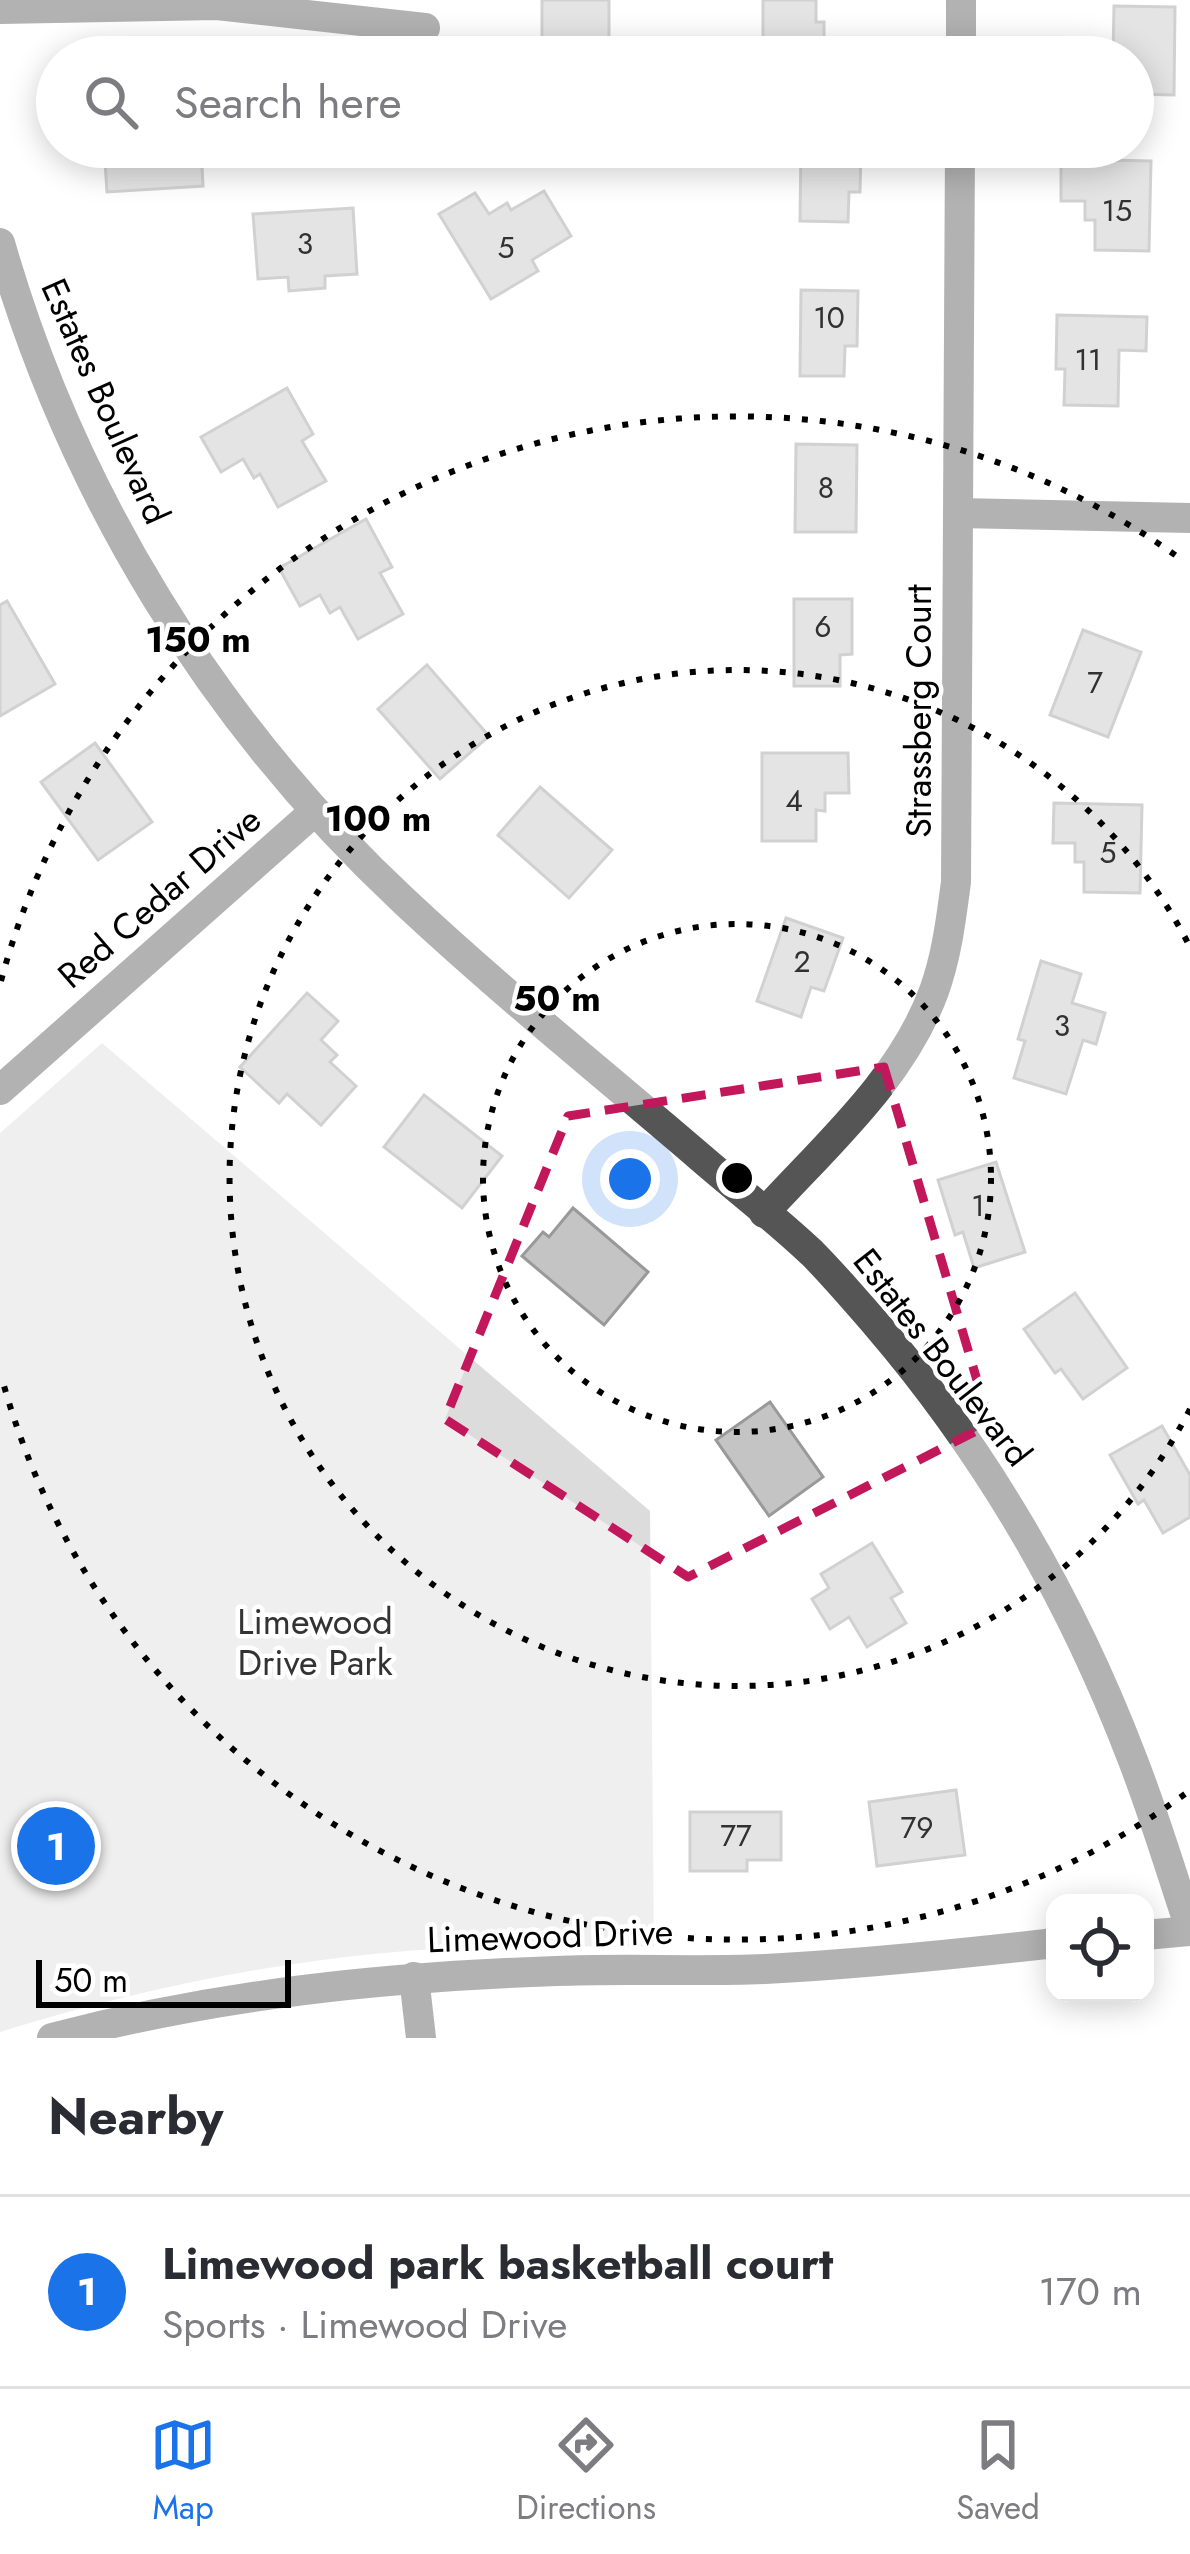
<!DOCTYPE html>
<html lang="en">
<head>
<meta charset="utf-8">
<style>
  :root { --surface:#fff; --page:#f7f7f7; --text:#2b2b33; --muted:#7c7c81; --line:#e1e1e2; --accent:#1a73e8 }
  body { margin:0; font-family:Jost,sans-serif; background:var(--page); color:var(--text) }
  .controls { position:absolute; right:36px; bottom:36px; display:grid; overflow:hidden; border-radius:24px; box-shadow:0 6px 30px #0003 }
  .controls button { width:108px; height:108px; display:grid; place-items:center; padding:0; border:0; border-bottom:3px solid var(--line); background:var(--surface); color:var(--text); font:60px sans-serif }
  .scale { position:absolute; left:36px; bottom:30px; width:255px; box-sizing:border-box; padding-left:12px; border:6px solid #000; border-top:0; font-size:33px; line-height:42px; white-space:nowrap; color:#000; -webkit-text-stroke:9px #fff; paint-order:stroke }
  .you { position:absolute; left:630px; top:1179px; width:42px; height:42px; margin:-30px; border:9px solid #fff; border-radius:50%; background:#1a73e8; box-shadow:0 0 0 18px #1a73e833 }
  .badge { display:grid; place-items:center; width:78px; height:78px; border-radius:50%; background:var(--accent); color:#fff; font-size:39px; font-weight:700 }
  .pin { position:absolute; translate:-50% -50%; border:6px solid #fff; box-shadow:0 3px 12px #0006 }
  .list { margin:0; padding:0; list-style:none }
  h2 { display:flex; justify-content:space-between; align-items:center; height:156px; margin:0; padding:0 48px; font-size:51px }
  h2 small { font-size:39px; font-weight:400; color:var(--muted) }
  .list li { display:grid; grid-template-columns:78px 1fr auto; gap:36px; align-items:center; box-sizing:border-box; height:192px; padding:0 48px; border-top:3px solid var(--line) }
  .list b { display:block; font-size:45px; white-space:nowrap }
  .list p { margin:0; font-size:39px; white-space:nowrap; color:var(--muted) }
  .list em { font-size:39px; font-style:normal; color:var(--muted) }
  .icon { flex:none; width:66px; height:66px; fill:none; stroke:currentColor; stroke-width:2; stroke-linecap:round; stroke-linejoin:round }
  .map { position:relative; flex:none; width:1190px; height:2038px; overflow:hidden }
  .search { position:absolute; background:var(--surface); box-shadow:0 6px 30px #0003; left:36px; right:36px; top:36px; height:132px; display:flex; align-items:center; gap:30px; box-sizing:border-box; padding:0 42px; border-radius:66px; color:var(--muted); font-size:45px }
  .sheet { height:348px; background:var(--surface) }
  nav { display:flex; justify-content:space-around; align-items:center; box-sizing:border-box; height:168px; border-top:3px solid var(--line); background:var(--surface); font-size:33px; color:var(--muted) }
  nav a { display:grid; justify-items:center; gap:6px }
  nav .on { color:var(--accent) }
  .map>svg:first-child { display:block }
  .green { fill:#dcdcdc }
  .building { fill:#c4c4c4; stroke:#999; stroke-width:3 }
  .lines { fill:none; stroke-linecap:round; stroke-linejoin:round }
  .minor { stroke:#555; stroke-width:30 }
  .marked { fill:none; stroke:#c2185b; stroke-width:9; stroke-dasharray:24 15; stroke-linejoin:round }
  .ring { fill:none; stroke:#000; stroke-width:6; stroke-dasharray:6 12 }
  .labels { text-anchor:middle; stroke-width:9; stroke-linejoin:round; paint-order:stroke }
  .number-label { font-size:30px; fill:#313131 }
  .street-label { font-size:36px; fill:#000; stroke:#fff }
  .park-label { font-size:36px; fill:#333; stroke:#fff }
  .centre { fill:#000; stroke:#fff; stroke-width:6 }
  .ring-label { font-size:36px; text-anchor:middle; font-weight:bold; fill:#000; stroke:#fff; stroke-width:9; stroke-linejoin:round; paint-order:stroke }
</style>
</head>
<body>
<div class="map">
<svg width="1190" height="2038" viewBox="0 0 1190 2038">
  <rect width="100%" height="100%" fill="#fff"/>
  <path class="green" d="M102 1043 650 1511 654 1947C602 1947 550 1945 498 1946 330 1950 160 1982 0 2032V1133Z"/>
  <g class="building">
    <rect x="542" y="0" width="67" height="57"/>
    <path d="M763 0H816V22H824V57H763Z"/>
    <path d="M1114 6 1175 7 1174 95 1133 94V57H1113Z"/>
    <path d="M104 147H201L203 186 107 192Z"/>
    <path d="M801 147H861L860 192H849L848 222 800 221Z"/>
    <path d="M1061 159 1151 161 1149 251 1095 250V220H1085V201H1061Z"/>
    <path d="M544 191 571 236 532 260 538 271 491 299 439 214 475 193 489 214 507 203 511 210Z"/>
    <path d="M353 208 357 274 325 276V288L289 291 288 277 258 279 253 214Z"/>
    <path d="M801 290 858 291 857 346H845L844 376H800Z"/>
    <path d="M1057 315 1147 317 1146 351 1119 350 1118 406 1064 405 1065 369H1056Z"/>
    <path d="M287 388 313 434 302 441 326 481 278 507 260 474 254 478 243 459 221 472 201 437Z"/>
    <path d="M796 444 857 445 856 532H795Z"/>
    <path d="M366 519 392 567 380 573 403 614 358 639 340 607 330 613 320 595 300 606 279 568Z"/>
    <path d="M794 599H852V654L840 655V686H794Z"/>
    <path d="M7 601 55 684 0 716V605Z"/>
    <path d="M1083 630 1141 652 1108 737 1050 715Z"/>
    <path d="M427 665 489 736 440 779 378 709Z"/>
    <path d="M95 743 152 822 98 860 41 782Z"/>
    <path d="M762 753H848L849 793H825V811L816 810V841H762Z"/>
    <path d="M540 787 612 850 569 898 498 835Z"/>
    <path d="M1054 803 1142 805 1140 893 1084 892V862H1075V843H1053Z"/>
    <path d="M786 918 843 938 824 991 811 987 801 1017 757 1001Z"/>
    <path d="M1041 961 1081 974 1072 1003 1105 1013 1096 1044 1083 1040 1066 1094 1014 1078 1025 1041 1018 1039Z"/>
    <path d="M307 993 338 1021 321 1040 337 1055 330 1062 356 1086 321 1125 287 1094 279 1103 240 1067Z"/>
    <path d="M424 1095 502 1156 462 1208 384 1147Z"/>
    <path d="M996 1162 1025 1252 974 1268 963 1232 955 1235 938 1180Z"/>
    <path d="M573 1208 648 1272 604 1325 522 1256 543 1232 549 1237Z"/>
    <path d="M1075 1293 1127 1368 1083 1399 1061 1369 1055 1373 1024 1329Z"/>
    <path d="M770 1402 823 1477 769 1516 716 1440Z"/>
    <path d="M1162 1426 1190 1475V1517L1163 1533 1144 1500 1138 1504 1110 1455Z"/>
    <path d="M872 1543 902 1592 891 1598 906 1623 867 1647 849 1617 830 1629 812 1599 829 1588 821 1574Z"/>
    <path d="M956 1790 965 1855 877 1866 869 1802Z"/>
    <path d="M690 1812H781V1860H747V1871H690Z"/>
  </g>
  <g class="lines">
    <g class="minor">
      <path d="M0 9 217 5 425 28"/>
      <path d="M961 57V0"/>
      <path d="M0 243C72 494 213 723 404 901 499 990 601 1072 700 1157 737 1189 776 1219 812 1253 834 1275 855 1300 876 1324 986 1452 1072 1601 1132 1758 1154 1814 1171 1872 1190 1928"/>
      <path d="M958 513 1190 518"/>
      <path d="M0 1090 315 811"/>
      <path d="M764 1213C826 1145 902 1079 934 991 947 955 951 919 956 882L960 147"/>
      <path d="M1145 1935 1190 1931"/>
      <path d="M414 1977 421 2038"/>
      <path d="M52 2038C220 1994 382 1977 556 1971 625 1968 695 1972 765 1969 862 1964 958 1954 1055 1943"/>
    </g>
  </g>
  <path d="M0 0H1190V2038H0ZM884 1067 990 1424 688 1577 445 1419 568 1116Z" fill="#fff" fill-opacity=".55" fill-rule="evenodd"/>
  <path class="marked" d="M884 1067 990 1424 688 1577 445 1419 568 1116Z"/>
  <g class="ring">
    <circle cx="737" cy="1178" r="254"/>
    <path d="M1190 1409A508 508 0 1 1 1190 947"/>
    <path d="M1185 1794A762 762 0 0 1 1 1375M1 981A762 762 0 0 1 1185 562"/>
  </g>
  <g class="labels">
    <g class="number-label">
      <text x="1117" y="221">15</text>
      <text x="305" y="254">3</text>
      <text x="506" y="258">5</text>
      <text x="829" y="328">10</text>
      <text x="1088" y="370">11</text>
      <text x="826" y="498">8</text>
      <text x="823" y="637">6</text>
      <text x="1095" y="693">7</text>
      <text x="794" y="811">4</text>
      <text x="1108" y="863">5</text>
      <text x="802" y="972">2</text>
      <text x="1062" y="1036">3</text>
      <text x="978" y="1216">1</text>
      <text x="917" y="1838">79</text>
      <text x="736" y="1846">77</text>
    </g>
    <g class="street-label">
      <text transform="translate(106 401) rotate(66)" y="13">Estates Boulevard</text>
      <text transform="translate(918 711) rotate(-90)" y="13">Strassberg Court</text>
      <text transform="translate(159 897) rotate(-41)" y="13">Red Cedar Drive</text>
      <text transform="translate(943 1357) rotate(52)" y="13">Estates Boulevard</text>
      <text transform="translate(550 1935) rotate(-2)" y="13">Limewood Drive</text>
    </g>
    <g class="park-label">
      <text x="315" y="1634">Limewood<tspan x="315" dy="41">Drive Park</tspan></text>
    </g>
  </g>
  <circle cx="737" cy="1178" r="18" class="centre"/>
  <g class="ring-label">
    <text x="198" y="652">150 m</text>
    <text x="378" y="831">100 m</text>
    <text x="557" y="1011">50 m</text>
  </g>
</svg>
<div class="controls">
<button><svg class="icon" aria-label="locate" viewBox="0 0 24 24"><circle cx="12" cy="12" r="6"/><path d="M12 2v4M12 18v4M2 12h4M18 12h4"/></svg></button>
</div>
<div class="scale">50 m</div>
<div class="you"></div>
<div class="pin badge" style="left:56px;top:1846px">1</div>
<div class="search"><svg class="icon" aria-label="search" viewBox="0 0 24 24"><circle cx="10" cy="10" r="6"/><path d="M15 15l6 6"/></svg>Search here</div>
</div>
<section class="sheet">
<h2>Nearby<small></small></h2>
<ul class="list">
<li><span class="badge">1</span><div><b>Limewood park basketball court</b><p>Sports · Limewood Drive</p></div><em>170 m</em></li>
</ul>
</section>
<nav>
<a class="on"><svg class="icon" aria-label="map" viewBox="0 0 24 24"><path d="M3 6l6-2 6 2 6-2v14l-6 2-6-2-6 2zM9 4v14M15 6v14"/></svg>Map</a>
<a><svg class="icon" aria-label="directions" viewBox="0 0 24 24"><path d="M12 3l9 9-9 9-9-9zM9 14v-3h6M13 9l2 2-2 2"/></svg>Directions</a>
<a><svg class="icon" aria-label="saved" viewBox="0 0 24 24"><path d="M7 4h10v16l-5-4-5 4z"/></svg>Saved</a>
</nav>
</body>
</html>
